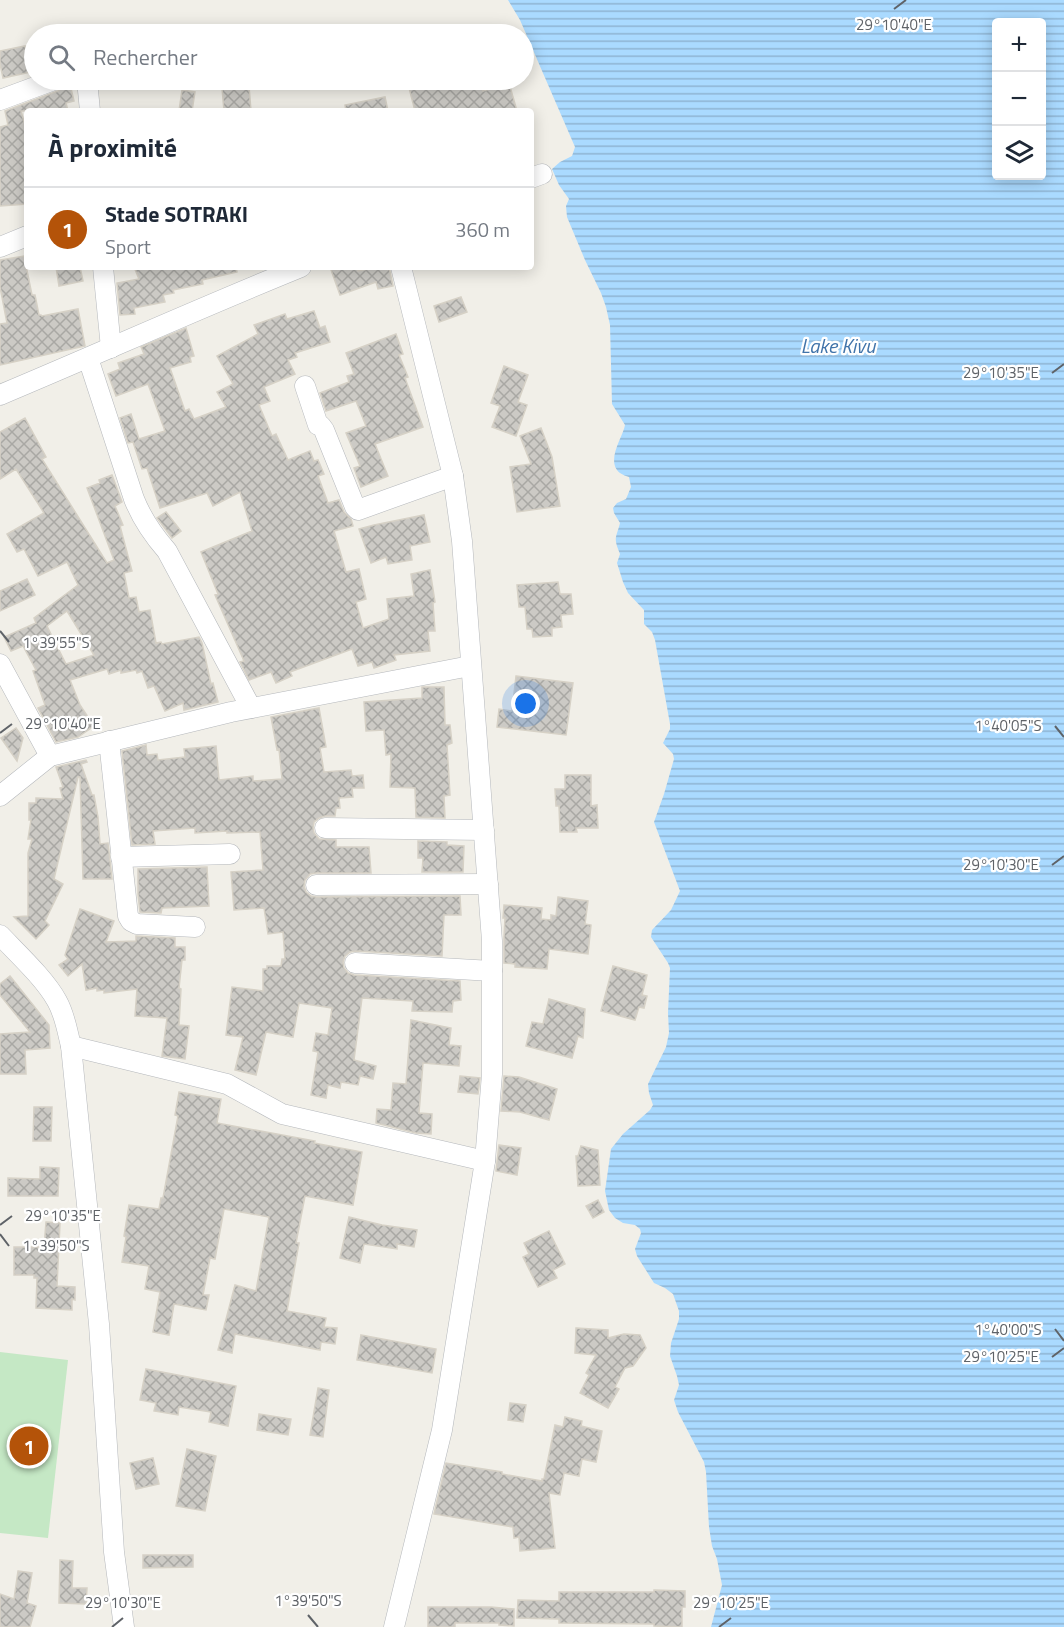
<!DOCTYPE html>
<html lang="fr">
<head>
<meta charset="utf-8">
<style>
  :root { --surface:#fff; --page:#f6f6f7; --text:#1f2937; --muted:#747a83; --line:#e0e1e3; --accent:#b45309 }
  body { margin:0; font-family:"Titillium Web",sans-serif; background:var(--page); color:var(--text) }
  .controls { position:absolute; right:18px; top:18px; display:grid; overflow:hidden; border-radius:6px; box-shadow:0 3px 15px #0003 }
  .controls button { width:54px; height:54px; display:grid; place-items:center; padding:0; border:0; border-bottom:2px solid var(--line); background:var(--surface); color:var(--text); font:30px sans-serif }
  .you { position:absolute; left:526px; top:704px; width:21px; height:21px; margin:-15px; border:4px solid #fff; border-radius:50%; background:#1a73e8; box-shadow:0 0 0 9px #1a73e833 }
  .badge { display:grid; place-items:center; width:39px; height:39px; border-radius:50%; background:var(--accent); color:#fff; font-size:20px; font-weight:700 }
  .pin { position:absolute; translate:-50% -50%; border:3px solid #fff; box-shadow:0 2px 6px #0006 }
  .list { margin:0; padding:0; list-style:none }
  h2 { display:flex; justify-content:space-between; align-items:center; height:78px; margin:0; padding:0 24px; font-size:26px }
  h2 small { font-size:20px; font-weight:400; color:var(--muted) }
  .list li { display:grid; grid-template-columns:39px 1fr auto; gap:18px; align-items:center; box-sizing:border-box; height:84px; padding:0 24px; border-top:2px solid var(--line) }
  .list b { display:block; font-size:22px; white-space:nowrap }
  .list p { margin:0; font-size:20px; white-space:nowrap; color:var(--muted) }
  .list em { font-size:20px; font-style:normal; color:var(--muted) }
  .icon { flex:none; width:33px; height:33px; fill:none; stroke:currentColor; stroke-width:2; stroke-linecap:round; stroke-linejoin:round }
  .map { position:relative; flex:none; width:1064px; height:1627px; overflow:hidden }
  .search { position:absolute; background:var(--surface); box-shadow:0 3px 15px #0003; left:24px; top:24px; width:510px; height:66px; display:flex; align-items:center; gap:15px; box-sizing:border-box; padding:0 21px; border-radius:33px; color:var(--muted); font-size:22px }
  .panel { position:absolute; background:var(--surface); box-shadow:0 3px 15px #0003; left:24px; top:108px; width:510px; height:162px; border-radius:6px }
  .map>svg:first-child { display:block }
  .garden { fill:#c5e8c5 }
  .water { fill:url(#water-rules); fill-rule:evenodd }
  .building { fill:url(#building-cross-hatch); stroke:#d6d1c6; stroke-width:1.5; fill-rule:evenodd }
  .lines { fill:none; stroke-linecap:round; stroke-linejoin:round }
  .minor-casing { stroke:#b5b8bc; stroke-width:21 }
  .minor { stroke:#fff; stroke-width:20 }
  .ticks { fill:none; stroke:#5f6368; stroke-width:2 }
  .labels { text-anchor:middle; stroke-width:4.5; stroke-linejoin:round; paint-order:stroke }
  .water-label { font-size:20px; font-style:italic; fill:#4174aa; stroke:#fff }
  .ticks-label { font-size:15px; text-anchor:middle; fill:#5f6368; stroke:#fff; stroke-width:4.5; stroke-linejoin:round; paint-order:stroke }
</style>
</head>
<body>
<div class="map">
<svg width="1064" height="1627" viewBox="0 0 1064 1627">
  <defs>
    <pattern id="water-rules" width="6" height="5" patternUnits="userSpaceOnUse" patternTransform="scale(1.5)"><rect width="6" height="5" fill="#aadaff"/><path d="M0 2.5h6" fill="none" stroke="#8eb4d2"/></pattern>
    <pattern id="building-cross-hatch" width="8" height="8" patternUnits="userSpaceOnUse" patternTransform="scale(1.5)"><rect width="8" height="8" fill="#cccac5"/><path d="M0 0l8 8M0 8l8-8" fill="none" stroke="#a9a8a4"/></pattern>
  </defs>
  <rect width="100%" height="100%" fill="#f1efe8"/>
  <path class="garden" d="M0 1352 68 1360 48 1538 0 1533Z"/>
  <path class="water" d="M508 0H1064V1627H711L722 1585 717 1559 712 1546 709 1527 706 1472 704 1462 678 1412 674 1400 679 1385 677 1376 670 1356 671 1343 679 1319V1311L673 1294 665 1288 654 1283 637 1256 635 1249 641 1233 640 1229 635 1225 623 1223 615 1218 609 1210 605 1191 611 1149 623 1134 650 1110 653 1105 649 1093 648 1084 666 1047 669 1033 668 1013 670 968 668 963 651 937 652 930 671 910 680 891 654 822 664 794 674 759 673 754 663 743 670 729V724L655 640 652 632 644 624V610L628 593 623 582 617 563 620 554C613 537 616 539 620 523L614 513 613 508 617 503 626 499 631 487 629 477C626 476 623 475 620 473 605 461 623 437 625 425L612 404 610 325 606 307 601 293 585 260 567 217 566 206 569 199 559 185 552 169 560 162 572 156 575 147 520 20ZM996 22H1042V176H996Z"/>
  <g class="building">
    <path d="M25 46 31 72 3 78 0 64V51Z"/>
    <path d="M407 80H481L483 91 509 83 517 111H415Z"/>
    <path d="M70 84 74 101 66 103 68 111H21L27 132V204L0 206V127L8 125 5 111 58 91 64 86Z"/>
    <path d="M249 86 251 111H224L222 88Z"/>
    <path d="M182 90 195 92 192 111H179Z"/>
    <path d="M385 97 388 111H346L345 105Z"/>
    <path d="M24 256 32 295H35L39 315H41L42 316 78 309 85 346 0 365V324L7 323 0 287V260Z"/>
    <path d="M56 267H80L83 281 59 286Z"/>
    <path d="M134 267H236L237 272 202 280 203 284 173 290 174 293 163 295 165 302 134 308 135 314 120 315 117 283 139 279Z"/>
    <path d="M330 267H357L358 271 379 267H389L393 286 378 289 376 282 340 295Z"/>
    <path d="M461 297 467 312 439 322 434 306Z"/>
    <path d="M314 311 320 328 325 326 330 342 295 353 297 357 288 360 295 374 264 387 270 401 259 405 272 436 276 434 288 460 310 451 314 461 318 460 324 474 318 476 328 503 339 500 344 512 351 519 353 526 334 531 346 572 359 569 366 599 356 602 363 628 389 619 387 599 414 596 411 574 430 570 435 602 433 603 435 631H428L430 651 394 655 396 660 374 668 372 662 358 666 352 649 290 672 292 676 276 683 271 672 249 680 240 662 244 661 215 595 218 594 201 552 252 531 240 492 213 506 207 493 160 508 147 468 142 469 133 442 128 443 120 418 131 414 139 439 165 431 148 384 116 396 108 374 120 369 118 363 144 354 141 347 186 328 194 356 190 357 191 362 170 368 185 411 189 409 194 419 226 407 217 392 233 384 217 356 258 334 254 325 285 314 287 319Z"/>
    <path d="M396 334 403 354 399 355 408 377 405 378 423 427 375 444 388 476 361 487 354 468 360 466 346 433 366 426 356 401 326 411 320 393 349 382 347 376 354 374 346 353Z"/>
    <path d="M504 366 528 375 518 402 527 405 516 436 492 427 500 406 491 403Z"/>
    <path d="M25 418 46 457 42 459 107 563 114 560 87 488 100 483 99 480 112 475 122 502 115 506 123 525 120 526 132 571 124 573 129 598 136 597 139 612 150 610 156 643 161 642 162 644 199 637 202 643 211 684 213 683 218 702 184 710 183 703 165 711 154 686 148 688 142 671 137 673 136 670 121 673V670L109 674 107 669 70 680 80 705 94 726 78 737 56 742 38 708 45 705 33 671 36 670 23 646 11 651 4 637 36 623 34 618 78 585 67 562 38 576 24 549 17 552 7 534 44 513 16 469 0 479V432ZM67 611 94 655 66 664 47 626Z"/>
    <path d="M541 428 552 457 560 506 517 512 510 467 531 464 520 436Z"/>
    <path d="M166 512 181 531 172 538 157 518Z"/>
    <path d="M424 515 430 542 410 546 412 560 388 564 386 557 371 563 359 529 374 525Z"/>
    <path d="M27 579 35 595 0 611V591Z"/>
    <path d="M558 582 560 594H571L573 614 561 615 562 627 552 628V636L533 637 532 629H527L525 607H519L517 585Z"/>
    <path d="M516 676 573 683 566 735 497 727 499 709 512 711Z"/>
    <path d="M422 687H444L445 725H450L452 743 447 745 450 795 444 796 445 818 416 817 415 788 390 787 391 754 386 755 384 730 366 731 364 702 422 698Z"/>
    <path d="M319 708 326 747 320 748 324 772 351 770 352 776 363 775 364 788H352L353 797 339 798 340 808H336L335 816H325L319 818 314 822 313 828 314 833 319 839 336 840V847H369L371 873H316L310 874 305 880 304 886 306 892 311 896 316 897 460 896 461 915H444L442 956 356 951 350 952 345 956 343 962 344 968 348 973 354 975 460 981 461 1000 453 1001 452 1012 412 1011 413 1001 362 998 354 1060 376 1066 373 1079 360 1076 358 1085 341 1082 340 1088 328 1085 326 1098 311 1095 318 1052 313 1051 316 1033 328 1035 332 1008 299 1003 293 1037 266 1032 256 1075 235 1070 243 1037 226 1035 232 987 263 991V969H267V966H281L282 959H285L283 932 268 934 264 908 234 910 231 872 263 870 260 832 227 833V831L195 833V828L153 831 155 844 132 845 122 751 146 745 147 755 157 754 158 760 185 757 184 749 216 746 219 780 253 776V781L282 779 279 749 277 750 271 717Z"/>
    <path d="M16 728 23 738 17 761 1 738Z"/>
    <path d="M86 760 87 762 81 764 92 795H94L98 817 100 844 108 843 112 879H83L80 777H78L54 879 63 884 45 921 49 925 36 939 14 917 28 916V853L32 839H28L31 820H29V803H36V798L63 799 60 788 63 787 56 767Z"/>
    <path d="M565 775H591V806L597 805 598 828H576L577 832H560L559 806H556L555 789H565Z"/>
    <path d="M418 841 447 842V845L464 846 463 872H422L423 858H418Z"/>
    <path d="M207 867 209 906 162 908 161 913 140 912 138 894V869Z"/>
    <path d="M558 897 588 901 585 924 591 925 588 954 549 949 547 969 515 967V964L504 963V937L505 918H503L504 905 542 908 541 919 551 920V915L556 916Z"/>
    <path d="M80 909 114 921 106 942 136 941V936L175 938V947H185V960H182L179 988 181 989 179 1025 189 1026 185 1059 162 1056 167 1018 135 1016 137 989 104 993V990L97 991V988L86 990 82 964 68 976 59 965 68 959 65 955Z"/>
    <path d="M613 966 647 975 642 995 647 996 644 1008 639 1007 635 1020 601 1011Z"/>
    <path d="M10 976 49 1025 50 1048 25 1050 26 1074H0V1034L30 1032 0 995V984Z"/>
    <path d="M549 999 585 1009 583 1038 578 1036 572 1058 526 1046 532 1022 543 1024Z"/>
    <path d="M411 1020 451 1028 449 1045 461 1046 459 1066 423 1063 419 1113 432 1114 431 1134 416 1133 376 1123 377 1109 391 1110 393 1083 406 1084Z"/>
    <path d="M460 1076 480 1078 478 1094 458 1092Z"/>
    <path d="M504 1076 519 1077 557 1089 549 1120 520 1112 501 1111Z"/>
    <path d="M179 1092 221 1099 217 1123 315 1141 314 1143 362 1152 353 1205 305 1196 296 1243H299L287 1311 326 1318 324 1327 337 1328 335 1344 321 1342 320 1350 235 1334 232 1353 218 1350 235 1285 256 1291 269 1217 224 1209 215 1259 210 1258 203 1295H209L206 1310 174 1304 169 1335 153 1332 160 1292 145 1289 149 1266 122 1262 126 1237 124 1236 129 1205 159 1209 161 1198H163L178 1116 175 1115Z"/>
    <path d="M34 1107H52L51 1141H33Z"/>
    <path d="M499 1145 521 1148 517 1175 496 1171Z"/>
    <path d="M581 1146 598 1150 600 1185 578 1186 576 1156H578Z"/>
    <path d="M40 1167 59 1168 58 1196H8V1178L40 1179Z"/>
    <path d="M598 1200 604 1212 593 1218 586 1206Z"/>
    <path d="M349 1217 382 1225 417 1230 414 1247 397 1244V1249L364 1244 360 1263 340 1258Z"/>
    <path d="M46 1222 60 1223 57 1286 75 1287V1300L72 1299V1310L36 1308 37 1278H34V1275H14V1247H44Z"/>
    <path d="M549 1231 565 1264 553 1270 557 1278 538 1287 523 1257 529 1254 524 1243Z"/>
    <path d="M576 1328 608 1330V1338L624 1334 640 1335 646 1348 633 1366 625 1368 615 1387 619 1389 608 1408 580 1393 589 1375 586 1373 596 1355 575 1353Z"/>
    <path d="M361 1335 436 1349 432 1373 357 1360Z"/>
    <path d="M146 1369 236 1386 228 1426 209 1422 211 1412 179 1407 178 1415 154 1411 156 1403 140 1400Z"/>
    <path d="M318 1388 329 1390 323 1437 310 1435Z"/>
    <path d="M510 1403 526 1405 523 1422 508 1420Z"/>
    <path d="M259 1414 291 1419 288 1435 257 1430Z"/>
    <path d="M565 1417 582 1421 581 1426 602 1431 596 1462 582 1459 579 1476 564 1473 560 1495 549 1493 555 1548 520 1551 519 1537 514 1538 513 1527 434 1514 446 1463 502 1472V1474L542 1481V1479H544L555 1425 563 1427Z"/>
    <path d="M187 1449 216 1456 205 1511 176 1506Z"/>
    <path d="M153 1458 159 1484 136 1489 130 1463Z"/>
    <path d="M143 1555H193V1567L143 1568Z"/>
    <path d="M60 1560 73 1561 72 1588H87L86 1604 59 1603Z"/>
    <path d="M18 1571 32 1573 27 1603 36 1606 30 1627H0V1594L14 1599Z"/>
    <path d="M654 1590 685 1591V1607H682V1627L654 1626V1624L559 1623V1619L517 1618 518 1600 559 1601V1592H654Z"/>
    <path d="M428 1607H491L514 1609V1626L499 1625V1623H455V1627H428Z"/>
  </g>
  <g class="lines">
    <g class="minor-casing">
      <g id="minor">
        <path d="M87 80 90 111"/>
        <path d="M0 100 54 80"/>
        <path d="M531 178 542 174"/>
        <path d="M0 247 27 236"/>
        <path d="M103 267 111 348"/>
        <path d="M88 358 134 499C142 519 153 535 167 551L251 708"/>
        <path d="M305 386 318 425 321 426 324 430 355 507 358 510 453 476"/>
        <path d="M0 395C100 353 200 308 301 267"/>
        <path d="M0 664 50 756"/>
        <path d="M109 741 128 916 131 921 137 924 195 927"/>
        <path d="M0 796 50 756 231 712 470 666"/>
        <path d="M325 828 484 830"/>
        <path d="M121 857 230 854"/>
        <path d="M316 885 488 884"/>
        <path d="M0 935C18 954 45 979 57 1001 65 1015 67 1030 71 1046L99 1324 114 1552 124 1627"/>
        <path d="M355 963 492 971"/>
        <path d="M71 1046 227 1084 282 1114 485 1161"/>
        <path d="M394 1627 442 1430 485 1161 492 1074V941L462 541 453 476 401 267"/>
      </g>
    </g>
    <use href="#minor" class="minor"/>
  </g>
  <path class="ticks" d="M894 9 906 0M1052 373 1064 364M0 631 9 642M1055 726 1064 737M0 733 12 724M1052 865 1064 856M0 1225 12 1216M0 1234 9 1246M1055 1329 1064 1341M1052 1357 1064 1348M308 1615 318 1627M112 1627 123 1618M719 1627 731 1618"/>
  <g class="labels">
    <g class="water-label">
      <text x="838" y="353">Lake Kivu</text>
    </g>
  </g>
  <g class="ticks-label">
    <text x="894" y="30">29°10'40"E</text>
    <text x="1001" y="378">29°10'35"E</text>
    <text x="56" y="648">1°39'55"S</text>
    <text x="63" y="729">29°10'40"E</text>
    <text x="1008" y="731">1°40'05"S</text>
    <text x="1001" y="870">29°10'30"E</text>
    <text x="63" y="1221">29°10'35"E</text>
    <text x="56" y="1251">1°39'50"S</text>
    <text x="1008" y="1335">1°40'00"S</text>
    <text x="1001" y="1362">29°10'25"E</text>
    <text x="308" y="1606">1°39'50"S</text>
    <text x="123" y="1608">29°10'30"E</text>
    <text x="731" y="1608">29°10'25"E</text>
  </g>
</svg>
<div class="controls">
<button>+</button>
<button>−</button>
<button><svg class="icon" aria-label="layers" viewBox="0 0 24 24"><path d="M12 4l9 5-9 5-9-5zM3 14l9 5 9-5"/></svg></button>
</div>
<div class="you"></div>
<div class="pin badge" style="left:29px;top:1446px">1</div>
<div class="search"><svg class="icon" aria-label="search" viewBox="0 0 24 24"><circle cx="10" cy="10" r="6"/><path d="M15 15l6 6"/></svg>Rechercher</div>
<section class="panel">
<h2>À proximité<small></small></h2>
<ul class="list">
<li><span class="badge">1</span><div><b>Stade SOTRAKI</b><p>Sport</p></div><em>360 m</em></li>
</ul>
</section>
</div>
</body>
</html>
